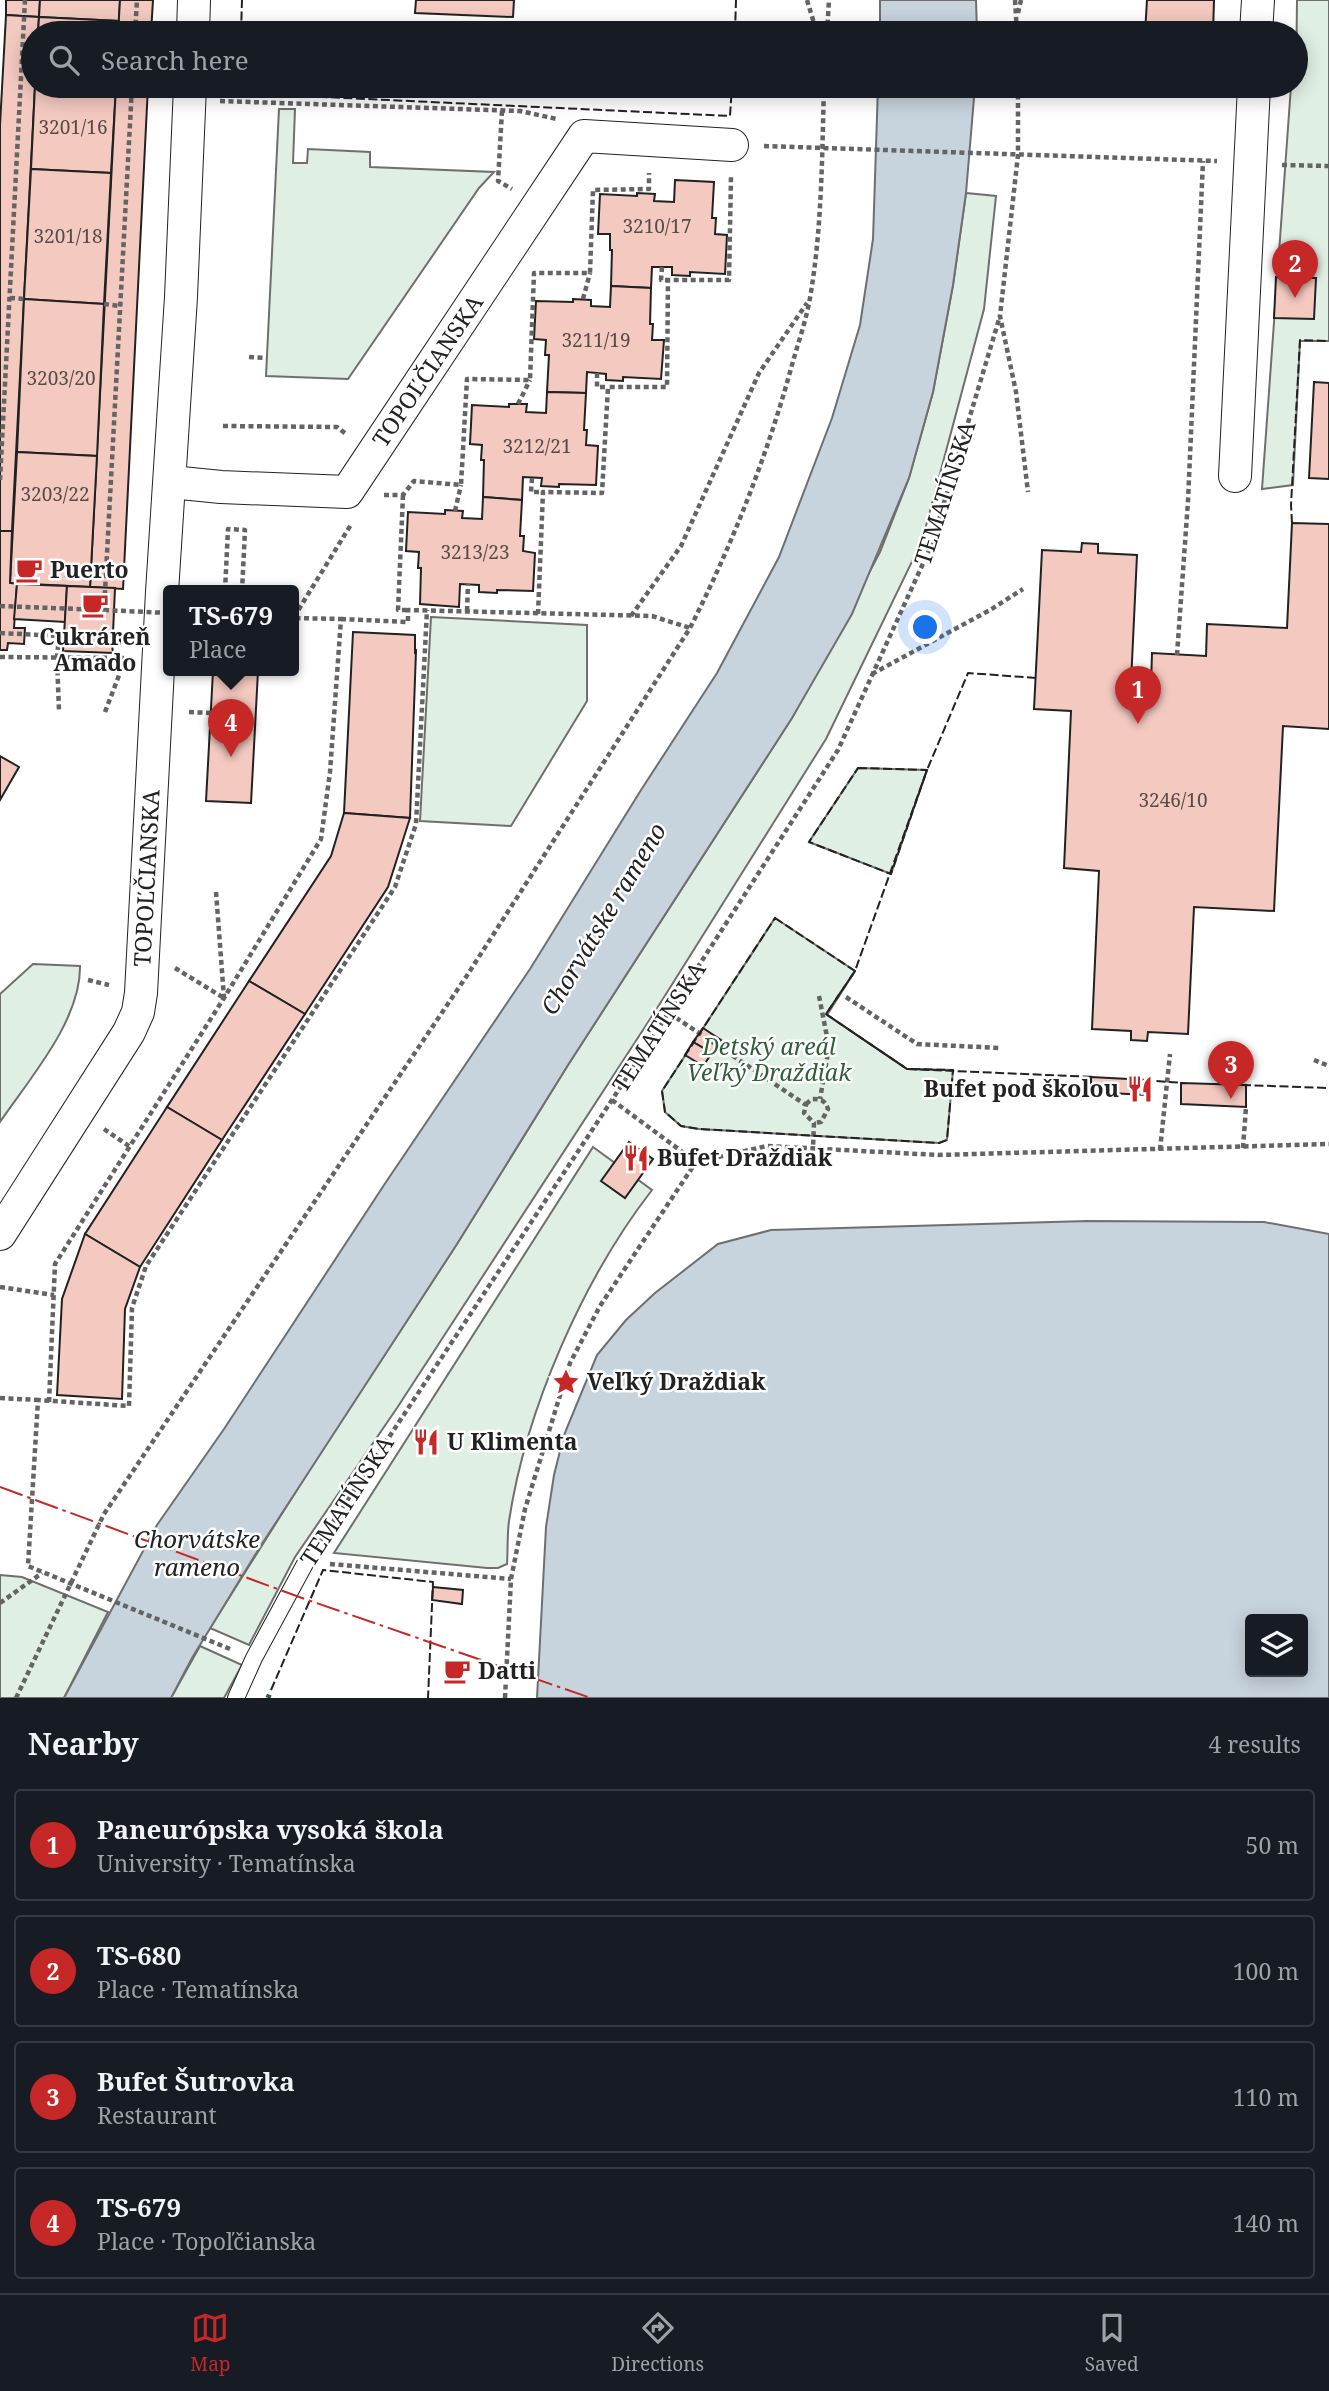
<!DOCTYPE html>
<html lang="en">
<head>
<meta charset="utf-8">
<style>
  :root { --surface:#171b24; --page:#20242c; --text:#f1f3f6; --muted:#9ea1a6; --line:#363941; --accent:#c62828 }
  body { margin:0; font-family:"Noto Serif",serif; background:var(--page); color:var(--text) }
  .controls { position:absolute; right:21px; bottom:21px; display:grid; overflow:hidden; border-radius:7px; box-shadow:0 4px 18px #0003 }
  .controls button { width:63px; height:63px; display:grid; place-items:center; padding:0; border:0; border-bottom:2px solid var(--line); background:var(--surface); color:var(--text); font:35px sans-serif }
  .you { position:absolute; left:926px; top:628px; width:24px; height:24px; margin:-18px; border:5px solid #fff; border-radius:50%; background:#1a73e8; box-shadow:0 0 0 10px #1a73e833 }
  .badge { display:grid; place-items:center; width:46px; height:46px; border-radius:50%; background:var(--accent); color:#fff; font-size:23px; font-weight:700 }
  .pin { position:absolute; translate:-50% -58px; filter:drop-shadow(0 2px 4px #0008) }
  .pin::after { content:''; position:absolute; top:37px; width:24px; height:21px; background:inherit; clip-path:polygon(0 0,100% 0,50% 100%) }
  .popup { position:absolute; left:163px; top:585px; width:136px; height:91px; box-sizing:border-box; display:grid; place-content:center; border-radius:7px; background:var(--surface); filter:drop-shadow(0 2px 5px #0005); font-size:23px; white-space:nowrap; color:var(--muted) }
  .popup b { font-size:26px; color:var(--text) }
  .popup::after { content:''; position:absolute; left:50%; top:100%; margin-left:-14px; border:14px solid transparent; border-top-color:var(--surface) }
  .list { margin:0; padding:0; list-style:none }
  h2 { display:flex; justify-content:space-between; align-items:center; height:91px; margin:0; padding:0 28px; font-size:30px }
  h2 small { font-size:23px; font-weight:400; color:var(--muted) }
  .list li { display:grid; grid-template-columns:46px 1fr auto; gap:21px; align-items:center; box-sizing:border-box; height:112px; margin:0 14px 14px; padding:0 14px; border:2px solid var(--line); border-radius:7px }
  .list b { display:block; font-size:26px; white-space:nowrap }
  .list p { margin:0; font-size:23px; white-space:nowrap; color:var(--muted) }
  .list em { font-size:23px; font-style:normal; color:var(--muted) }
  .icon { flex:none; width:38px; height:38px; fill:none; stroke:currentColor; stroke-width:2; stroke-linecap:round; stroke-linejoin:round }
  .map { position:relative; flex:none; width:1329px; height:1698px; overflow:hidden }
  .search { position:absolute; background:var(--surface); box-shadow:0 4px 18px #0003; left:21px; right:21px; top:21px; height:77px; display:flex; align-items:center; gap:18px; box-sizing:border-box; padding:0 24px; border-radius:38px; color:var(--muted); font-size:26px }
  .sheet { height:595px; background:var(--surface) }
  nav { display:flex; justify-content:space-around; align-items:center; box-sizing:border-box; height:98px; border-top:2px solid var(--line); background:var(--surface); font-size:19px; color:var(--muted) }
  nav a { display:grid; justify-items:center; gap:4px }
  nav .on { color:var(--accent) }
  .map>svg:first-child { display:block }
  .green { fill:#e0efe3; stroke:#6f6f6f; stroke-width:2 }
  .water { fill:#c7d3dd; stroke:#6f6f6f; stroke-width:2; fill-rule:evenodd }
  .building { fill:#f3c9c0; stroke:#222; stroke-width:2 }
  .lines { fill:none; stroke-linecap:round; stroke-linejoin:round }
  .lane-casing { stroke:#222; stroke-width:18 }
  .street-casing { stroke:#222; stroke-width:34 }
  .path { stroke:#646464; stroke-width:4.5; stroke-dasharray:5 3.5; stroke-linecap:butt }
  .lane { stroke:#fff; stroke-width:16 }
  .street { stroke:#fff; stroke-width:32 }
  .path-bridge { stroke:#646464; stroke-width:4.5; stroke-dasharray:5 3.5; stroke-linecap:butt }
  .hedge { stroke:#2f5e38; stroke-width:5; stroke-dasharray:3.5 5; stroke-linecap:butt }
  .fence { stroke:#222; stroke-width:2; stroke-dasharray:9 3.5; stroke-linecap:butt }
  .power { stroke:#c62828; stroke-width:2; stroke-dasharray:24 5 3.5 5; stroke-linecap:butt }
  .labels { text-anchor:middle; stroke-width:5; stroke-linejoin:round; paint-order:stroke }
  .number-label { font-size:19px; fill:#564c4a }
  .street-label { font-size:23px; fill:#222; stroke:#fff }
  .poi-label { font-size:23px; font-weight:bold; fill:#222; stroke:#fff; text-anchor:start }
  .park-label { font-size:23px; font-style:italic; fill:#2f5e38; stroke:#fff }
  .water-label { font-size:24px; font-style:italic; fill:#222; stroke:#fff }
</style>
</head>
<body>
<div class="map">
<svg width="1329" height="1698" viewBox="0 0 1329 1698">
  <rect width="100%" height="100%" fill="#fff"/>
  <g class="green">
    <path d="M1297 0H1329V341H1300L1293 485 1262 489 1291 86H1296Z"/>
    <path d="M279 109H295L293 163H307L308 149 370 152V167L494 172 479 188 348 379 266 376Z"/>
    <path d="M966 193 996 196 984 309 922 541 826 739 656 1010 397 1408 295 1557 249 1645 210 1628 310 1469 457 1244 568 1065 792 718 880 552 909 478 933 392 953 285Z"/>
    <path d="M431 617 587 625V701L511 826 420 821Z"/>
    <path d="M858 768 927 770 891 874 809 842Z"/>
    <path d="M775 918 855 971 827 1015 907 1069 953 1070 947 1140 939 1143 699 1129 681 1126 665 1112 662 1091Z"/>
    <path d="M33 964 80 966C81 1020 30 1078 0 1122V994Z"/>
    <path d="M593 1147 652 1190C583 1279 526 1409 509 1521 507 1535 508 1550 507 1564L498 1568H487L334 1553Z"/>
    <path d="M0 1575 22 1577 108 1612 64 1698H0Z"/>
    <path d="M200 1646 242 1665 224 1698H171Z"/>
  </g>
  <g class="water">
    <path d="M880 0H976L977 33H880Z"/>
    <path d="M878 86H975L966 193 953 285 933 392 909 478 852 614 792 718 568 1065 457 1244 260 1547 192 1658 171 1698H64L157 1525 224 1429 386 1182 530 969 641 790 717 673 779 557 832 418 860 325 873 239Z"/>
    <path d="M1088 1221 1264 1222 1329 1234V1698H537L546 1527 554 1475 564 1435 597 1355 626 1320 655 1293 718 1244 771 1230ZM1303 1619V1672H1250V1619Z"/>
  </g>
  <g class="building">
    <path d="M6 0H40L39 17 6 15Z"/>
    <path d="M40 0H120L119 21 39 17Z"/>
    <path d="M120 0H153L151 33H118Z"/>
    <path d="M416 0H514L513 17 415 13Z"/>
    <path d="M1147 0H1214L1213 33H1145Z"/>
    <path d="M6 15 39 17 38 33H33V86H35L12 531H0V125Z"/>
    <path d="M39 17 119 21 118 33H38Z"/>
    <path d="M35 86H116L111 173 31 169Z"/>
    <path d="M116 86H148L123 589 90 587Z"/>
    <path d="M31 169 111 173 104 304 24 299Z"/>
    <path d="M675 180 714 182 712 218H716L715 234 727 235 725 274 690 272V276L672 275V267H652L651 288 611 286 612 250H610V234H598L600 194 637 196V193L655 194 654 201 674 202Z"/>
    <path d="M1276 277 1316 278 1314 319 1274 318Z"/>
    <path d="M611 286 651 288 650 324H653L652 340H664L661 379 623 377V381L606 380V374L587 372 586 393 547 392 549 355H545L546 340 534 339 536 301 573 302V299L591 300V306L610 307Z"/>
    <path d="M24 299 104 304 97 456 17 452Z"/>
    <path d="M1314 382 1329 383V479L1309 478Z"/>
    <path d="M547 392 586 393 584 430H587L586 445 598 446 596 485 559 484V487L541 486 542 478 523 477 522 500 483 497 484 460H481L482 445 470 444 472 405 509 407V404H527L526 412 546 413Z"/>
    <path d="M17 452 97 456 90 587 10 583Z"/>
    <path d="M483 497 522 500 520 536H524L523 551 535 553 533 591 497 590V593L479 592V585L460 584 459 607 420 604 421 568H418L419 552 406 551 408 512 445 514V510L463 511 462 518 482 519Z"/>
    <path d="M1292 523 1329 524V729L1283 726 1274 911 1194 907 1188 1034 1148 1032 1147 1041 1131 1040V1031L1092 1029 1099 871 1064 868 1071 711 1034 709 1042 550 1081 552 1082 543 1098 544V553L1137 555 1131 683 1151 684 1152 653 1206 656 1207 624 1287 628Z"/>
    <path d="M0 531H12L10 583 17 584 14 628H25L24 644 8 643 7 650H0Z"/>
    <path d="M17 584 67 586 65 622 14 619Z"/>
    <path d="M67 586 115 588 113 633 120 634V644H112L113 653 63 651Z"/>
    <path d="M353 632 415 635V652L416 651 410 818 344 813Z"/>
    <path d="M213 671H258L251 803 206 801Z"/>
    <path d="M0 756 19 767 0 800Z"/>
    <path d="M344 813 410 818 388 887 305 1014 249 981 331 856Z"/>
    <path d="M249 981 305 1014 222 1140 167 1107Z"/>
    <path d="M703 1028 721 1040 712 1053 693 1042Z"/>
    <path d="M693 1042 712 1053 703 1066 685 1055Z"/>
    <path d="M1091 1077 1147 1080 1146 1095 1091 1092Z"/>
    <path d="M1181 1083 1246 1085V1107L1181 1104Z"/>
    <path d="M167 1107 222 1140 140 1267 85 1234Z"/>
    <path d="M629 1142 653 1159 625 1198 601 1181Z"/>
    <path d="M85 1234 140 1267 125 1309 122 1399 57 1395 62 1299Z"/>
    <path d="M433 1587 463 1590 462 1604 432 1600Z"/>
  </g>
  <g class="lines">
    <g class="lane-casing">
      <path id="lane" d="M236 1698 254 1658 306 1562"/>
    </g>
    <g class="street-casing">
      <g id="street">
        <path d="M193 33 194 0"/>
        <path d="M1256 33 1258 0"/>
        <path d="M1235 476 1254 86"/>
        <path d="M171 482 221 487 347 492 584 136 732 145"/>
        <path d="M0 1234 129 1032 138 1012 141 993 162 592 181 297 190 86"/>
      </g>
    </g>
    <g class="path">
      <path d="M807 0 817 33"/>
      <path d="M1015 0 1017 33"/>
      <path d="M1018 13 1021 0"/>
      <path d="M135 33 137 0"/>
      <path d="M827 33 829 0"/>
      <path d="M1018 86V155L1000 316 1016 392 1028 492"/>
      <path d="M220 101 520 111 557 119"/>
      <path d="M502 111 498 181 512 189"/>
      <path d="M764 146 1217 161"/>
      <path d="M1282 165 1329 166"/>
      <path d="M662 267 661 280H668"/>
      <path d="M10 298 24 299"/>
      <path d="M583 299 590 273"/>
      <path d="M104 304 120 306"/>
      <path d="M249 357 267 358"/>
      <path d="M597 373V387H608"/>
      <path d="M518 404 530 380"/>
      <path d="M223 426 337 427 346 434"/>
      <path d="M532 478 531 492H543"/>
      <path d="M0 480 25 0"/>
      <path d="M384 495H403L414 481 461 485 467 379 530 380 534 273H590L593 190 649 189V173"/>
      <path d="M403 495 398 610H408"/>
      <path d="M455 511 461 485"/>
      <path d="M225 591 228 529 245 530 242 591"/>
      <path d="M0 606 104 610 132 86"/>
      <path d="M467 611 468 584"/>
      <path d="M538 614 543 492 602 493 608 387H667L668 280H729L731 177"/>
      <path d="M631 616 681 546 759 373 807 303"/>
      <path d="M294 617 352 523"/>
      <path d="M341 619 408 622V610L652 616 690 628"/>
      <path d="M0 633 59 636 57 657 59 711"/>
      <path d="M1177 655 1188 501 1203 161"/>
      <path d="M0 657 125 658"/>
      <path d="M872 674 990 610 1023 589"/>
      <path d="M105 712 123 665"/>
      <path d="M189 712 211 713"/>
      <path d="M216 892 224 998"/>
      <path d="M175 968 224 998"/>
      <path d="M88 980 109 985"/>
      <path d="M819 996 829 1047 820 1099"/>
      <path d="M846 997 917 1044 1000 1048"/>
      <path d="M669 1013 806 1105 804 1113 814 1123 813 1148"/>
      <path d="M1314 1060 1329 1066"/>
      <path d="M612 1100 696 1162"/>
      <path d="M806 1104 812 1099C821 1099 825 1100 828 1109L821 1122 814 1123"/>
      <path d="M104 1129 129 1146"/>
      <path d="M1243 1148 1246 1107"/>
      <path d="M1160 1150 1170 1054"/>
      <path d="M0 1287 54 1295"/>
      <path d="M0 1398 38 1400"/>
      <path d="M49 1402 55 1264 224 998 321 839 330 772 341 619 294 618"/>
      <path d="M319 1543 612 1100 838 750 931 546 1000 316"/>
      <path d="M330 1564 511 1579"/>
      <path d="M0 1603 42 1573"/>
      <path d="M230 1649 28 1566 38 1400 129 1406 132 1308 146 1266 395 887 416 824 427 610"/>
      <path d="M16 1698 104 1514 466 977 690 628C733 543 767 456 792 365 798 343 806 321 810 298 822 229 822 156 824 86"/>
      <path d="M505 1698 511 1579 525 1509 570 1363 600 1306 696 1162 767 1146 938 1155 1329 1144"/>
    </g>
    <use href="#lane" class="lane"/>
    <use href="#street" class="street"/>
    <path class="path-bridge" d="M104 610 168 613"/>
    <path class="hedge" d="M268 1698 271 1690"/>
    <g class="fence">
      <path d="M241 33 242 0"/>
      <path d="M735 33 736 0"/>
      <path d="M238 86V93L730 116 732 86"/>
      <path d="M1292 523 1291 505 1300 340 1329 341"/>
      <path d="M1036 678 968 673 927 770 855 971 826 1014 907 1069 1095 1077"/>
      <path d="M858 768 927 770 891 874 809 842Z"/>
      <path d="M775 918 855 971 826 1014 907 1069 953 1070 947 1140 939 1143 699 1129 681 1126 665 1112 662 1091Z"/>
      <path d="M1144 1080 1183 1083"/>
      <path d="M1242 1085 1329 1088"/>
      <path d="M271 1690 323 1570 433 1582 428 1698"/>
    </g>
    <path class="power" d="M0 1487 302 1598 591 1698"/>
  </g>
  <defs>
    <g id="cafe-bare" transform="scale(2.1)"><path d="M-5.5-4.5H6V0H3Q3 3.5 0 3.5H-2.5Q-5.5 3.5-5.5 0ZM3-3.2v2h1.7v-2ZM-6 4.5H4V6H-6Z" fill="#c62828" stroke="#fff" stroke-width="2.5" paint-order="stroke"/></g>
    <g id="restaurant-bare" transform="scale(2.1)"><path d="M-5-6h1v4h1v-4h1v4h1v-4h1v5L-1.5 .5V6h-2V.5L-5-1ZM5-6V6H3V1.5H1.5Q1.5-4 5-6Z" fill="#c62828" stroke="#fff" stroke-width="2.5" paint-order="stroke"/></g>
    <g id="sight-bare" transform="scale(2.1)"><path d="M0-6L1.8-2.2L6-1.7L2.9 1.2L3.7 5.4L0 3.3L-3.7 5.4L-2.9 1.2L-6-1.7L-1.8-2.2Z" fill="#c62828" stroke="#fff" stroke-width="2.5" paint-order="stroke"/></g>
  </defs>
  <g fill-rule="evenodd">
    <use href="#cafe-bare" x="29" y="570"/>
    <use href="#cafe-bare" x="95" y="605"/>
    <use href="#restaurant-bare" x="1140" y="1089"/>
    <use href="#restaurant-bare" x="636" y="1158"/>
    <use href="#sight-bare" x="566" y="1382"/>
    <use href="#restaurant-bare" x="426" y="1442"/>
    <use href="#cafe-bare" x="457" y="1671"/>
  </g>
  <g class="labels">
    <g class="number-label">
      <text x="73" y="134">3201/16</text>
      <text x="657" y="233">3210/17</text>
      <text x="68" y="243">3201/18</text>
      <text x="596" y="347">3211/19</text>
      <text x="61" y="385">3203/20</text>
      <text x="537" y="453">3212/21</text>
      <text x="55" y="501">3203/22</text>
      <text x="475" y="559">3213/23</text>
      <text x="1173" y="807">3246/10</text>
    </g>
    <g class="street-label">
      <text transform="translate(428 371) rotate(-56)" y="8">TOPOĽČIANSKA</text>
      <text transform="translate(945 493) rotate(-72)" y="8">TEMATÍNSKA</text>
      <text transform="translate(147 878) rotate(-87)" y="8">TOPOĽČIANSKA</text>
      <text transform="translate(659 1027) rotate(-57)" y="8">TEMATÍNSKA</text>
      <text transform="translate(347 1501) rotate(-57)" y="8">TEMATÍNSKA</text>
    </g>
    <g class="poi-label">
      <text x="50" y="578">Puerto</text>
      <text x="95" y="645" text-anchor="middle">Cukráreň<tspan x="95" dy="26">Amado</tspan></text>
      <text x="1119" y="1097" text-anchor="end">Bufet pod školou</text>
      <text x="657" y="1166">Bufet Draždiak</text>
      <text x="587" y="1390">Veľký Draždiak</text>
      <text x="447" y="1450">U Klimenta</text>
      <text x="478" y="1679">Datti</text>
    </g>
    <g class="park-label">
      <text x="769" y="1055">Detský areál<tspan x="769" dy="26">Veľký Draždiak</tspan></text>
    </g>
    <g class="water-label">
      <text transform="translate(604 919) rotate(-59)" y="8">Chorvátske rameno</text>
      <text x="197" y="1548">Chorvátske<tspan x="197" dy="28">rameno</tspan></text>
    </g>
  </g>
</svg>
<div class="controls">
<button><svg class="icon" aria-label="layers" viewBox="0 0 24 24"><path d="M12 4l9 5-9 5-9-5zM3 14l9 5 9-5"/></svg></button>
</div>
<div class="you"></div>
<div class="pin badge" style="left:1138px;top:724px">1</div>
<div class="pin badge" style="left:1295px;top:298px">2</div>
<div class="pin badge" style="left:1231px;top:1099px">3</div>
<div class="pin badge" style="left:231px;top:757px">4</div>
<div class="popup"><b>TS-679</b>Place</div>
<div class="search"><svg class="icon" aria-label="search" viewBox="0 0 24 24"><circle cx="10" cy="10" r="6"/><path d="M15 15l6 6"/></svg>Search here</div>
</div>
<section class="sheet">
<h2>Nearby<small>4 results</small></h2>
<ul class="list">
<li><span class="badge">1</span><div><b>Paneurópska vysoká škola</b><p>University · Tematínska</p></div><em>50 m</em></li>
<li><span class="badge">2</span><div><b>TS-680</b><p>Place · Tematínska</p></div><em>100 m</em></li>
<li><span class="badge">3</span><div><b>Bufet Šutrovka</b><p>Restaurant</p></div><em>110 m</em></li>
<li><span class="badge">4</span><div><b>TS-679</b><p>Place · Topoľčianska</p></div><em>140 m</em></li>
</ul>
</section>
<nav>
<a class="on"><svg class="icon" aria-label="map" viewBox="0 0 24 24"><path d="M3 6l6-2 6 2 6-2v14l-6 2-6-2-6 2zM9 4v14M15 6v14"/></svg>Map</a>
<a><svg class="icon" aria-label="directions" viewBox="0 0 24 24"><path d="M12 3l9 9-9 9-9-9zM9 14v-3h6M13 9l2 2-2 2"/></svg>Directions</a>
<a><svg class="icon" aria-label="saved" viewBox="0 0 24 24"><path d="M7 4h10v16l-5-4-5 4z"/></svg>Saved</a>
</nav>
</body>
</html>
